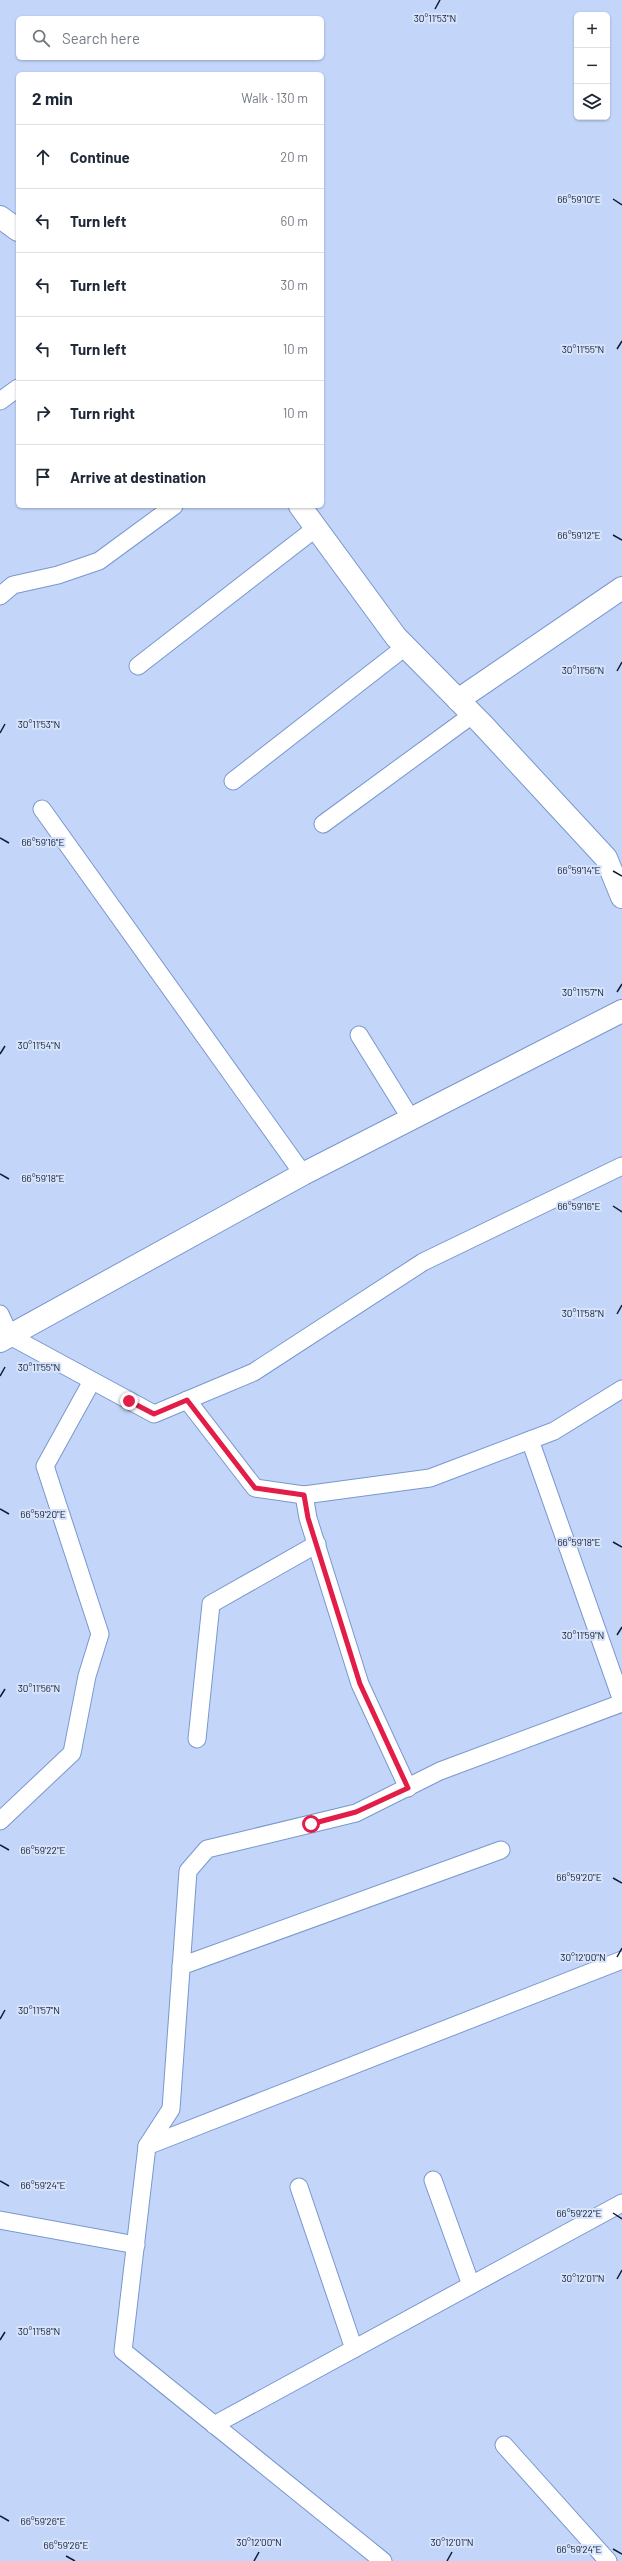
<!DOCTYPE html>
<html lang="en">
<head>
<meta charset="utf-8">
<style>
  :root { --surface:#fff; --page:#f2f2f3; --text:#1f2937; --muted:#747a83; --line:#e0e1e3 }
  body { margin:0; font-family:Barlow,sans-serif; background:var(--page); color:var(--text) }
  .controls { position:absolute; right:12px; top:12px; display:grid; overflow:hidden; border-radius:6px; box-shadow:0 1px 3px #0004 }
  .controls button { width:36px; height:36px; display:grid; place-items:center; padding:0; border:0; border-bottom:1px solid var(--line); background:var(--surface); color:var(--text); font:20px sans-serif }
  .stop { position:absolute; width:12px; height:12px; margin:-9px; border:3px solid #e11d48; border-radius:50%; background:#fff }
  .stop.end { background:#e11d48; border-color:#fff; box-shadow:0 1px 4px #0008 }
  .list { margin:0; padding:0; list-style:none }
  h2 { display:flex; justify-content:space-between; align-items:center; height:52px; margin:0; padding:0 16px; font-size:17px }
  h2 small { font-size:13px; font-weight:400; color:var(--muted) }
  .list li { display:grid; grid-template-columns:26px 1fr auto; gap:12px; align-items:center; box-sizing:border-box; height:64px; padding:0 16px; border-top:1px solid var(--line) }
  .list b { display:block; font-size:15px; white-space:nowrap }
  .list em { font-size:13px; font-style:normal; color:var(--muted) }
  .icon { flex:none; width:22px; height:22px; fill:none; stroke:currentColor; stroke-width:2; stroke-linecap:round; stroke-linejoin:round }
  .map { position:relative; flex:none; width:622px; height:2561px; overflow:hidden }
  .search { position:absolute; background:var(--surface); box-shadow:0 1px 3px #0004; left:16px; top:16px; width:308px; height:44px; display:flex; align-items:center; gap:10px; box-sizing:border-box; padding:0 14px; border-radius:6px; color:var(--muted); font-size:15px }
  .panel { position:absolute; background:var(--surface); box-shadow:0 1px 3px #0004; left:16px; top:72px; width:308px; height:436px; border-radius:6px }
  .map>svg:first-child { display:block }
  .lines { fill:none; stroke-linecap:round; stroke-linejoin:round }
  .service-casing { stroke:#7997ce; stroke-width:19 }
  .minor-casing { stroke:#7997ce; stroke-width:24 }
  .service { stroke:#fff; stroke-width:17 }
  .minor { stroke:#fff; stroke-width:22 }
  .route { stroke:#e11d48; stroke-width:5 }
  .ticks { fill:none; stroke:#101c31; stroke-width:1.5 }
  .ticks-label { font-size:10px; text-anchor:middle; fill:#101c31; stroke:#d6e3fb; stroke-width:4; stroke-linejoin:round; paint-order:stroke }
</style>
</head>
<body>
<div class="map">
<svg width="622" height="2561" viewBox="0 0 622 2561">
  <rect width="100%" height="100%" fill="#c3d6fa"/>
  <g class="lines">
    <g class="service-casing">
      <g id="service">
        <path d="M0 401 18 388"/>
        <path d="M0 596 13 585 58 575 99 561 174 506"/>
        <path d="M138 666 316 528"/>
        <path d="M233 781 405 647"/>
        <path d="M42 809 303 1174"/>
        <path d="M323 824 472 715"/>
        <path d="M359 1035 411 1119"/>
        <path d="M0 1314 10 1336 154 1414 254 1372 423 1262 622 1166"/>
        <path d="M187 1400 255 1488 304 1495 430 1478 554 1431 622 1389"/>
        <path d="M530 1440 622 1701"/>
        <path d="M304 1495 308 1518 360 1684 408 1788"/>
        <path d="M197 1739 211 1604 317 1544"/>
        <path d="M0 1821 72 1753 87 1676 100 1634 45 1466 92 1381"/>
        <path d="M181 1966 501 1850"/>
        <path d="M147 2146 622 1960"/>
        <path d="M433 2180 471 2285"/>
        <path d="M299 2187 354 2349"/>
        <path d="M0 2220 136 2245"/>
        <path d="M214 2425 622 2203"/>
        <path d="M504 2445 608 2561"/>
        <path d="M383 2561 123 2351 147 2146 171 2109 188 1871 207 1849 356 1813 440 1771 622 1703"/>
      </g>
    </g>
    <g class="minor-casing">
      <g id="minor">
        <path d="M0 217 18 230"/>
        <path d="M300 506 396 637 483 725 606 858 622 897"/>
        <path d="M458 700 622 588"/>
        <path d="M0 1341 303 1174 622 1011"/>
      </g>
    </g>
    <use href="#service" class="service"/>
    <use href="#minor" class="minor"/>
  </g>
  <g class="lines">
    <path class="route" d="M129 1401 154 1414 187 1400 255 1488 304 1495 308 1518 360 1684 408 1788 356 1812 311 1824"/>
  </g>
  <path class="ticks" d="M435 9 440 0M613 199 622 205M617 349 622 341M613 535 622 540M617 671 622 662M0 733 5 724M0 838 9 843M613 871 622 876M617 992 622 984M0 1054 5 1046M0 1174 9 1179M613 1206 622 1212M617 1314 622 1305M0 1376 5 1367M0 1509 9 1514M613 1542 622 1547M617 1635 622 1627M0 1697 5 1689M0 1845 9 1850M613 1878 622 1883M617 1957 622 1948M0 2019 5 2010M0 2181 9 2186M613 2213 622 2219M617 2279 622 2270M0 2340 5 2332M0 2516 9 2521M613 2549 622 2554M66 2556 75 2561M254 2561 259 2552M447 2561 452 2552"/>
  <g class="ticks-label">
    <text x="435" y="22">30°11'53"N</text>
    <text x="579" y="203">66°59'10"E</text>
    <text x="583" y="353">30°11'55"N</text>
    <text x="579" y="539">66°59'12"E</text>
    <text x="583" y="674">30°11'56"N</text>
    <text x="39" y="728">30°11'53"N</text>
    <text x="43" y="846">66°59'16"E</text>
    <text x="579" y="874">66°59'14"E</text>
    <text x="583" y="996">30°11'57"N</text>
    <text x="39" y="1049">30°11'54"N</text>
    <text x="43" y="1182">66°59'18"E</text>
    <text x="579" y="1210">66°59'16"E</text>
    <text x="583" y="1317">30°11'58"N</text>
    <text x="39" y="1371">30°11'55"N</text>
    <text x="43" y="1518">66°59'20"E</text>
    <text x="579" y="1546">66°59'18"E</text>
    <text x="583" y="1639">30°11'59"N</text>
    <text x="39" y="1692">30°11'56"N</text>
    <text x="43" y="1854">66°59'22"E</text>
    <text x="579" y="1881">66°59'20"E</text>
    <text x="583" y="1961">30°12'00"N</text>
    <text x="39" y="2014">30°11'57"N</text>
    <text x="43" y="2189">66°59'24"E</text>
    <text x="579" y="2217">66°59'22"E</text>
    <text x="583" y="2282">30°12'01"N</text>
    <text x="39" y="2335">30°11'58"N</text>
    <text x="43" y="2525">66°59'26"E</text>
    <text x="259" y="2546">30°12'00"N</text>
    <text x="452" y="2546">30°12'01"N</text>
    <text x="66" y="2549">66°59'26"E</text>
    <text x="579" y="2553">66°59'24"E</text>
  </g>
</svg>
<div class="controls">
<button>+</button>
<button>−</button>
<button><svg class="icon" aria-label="layers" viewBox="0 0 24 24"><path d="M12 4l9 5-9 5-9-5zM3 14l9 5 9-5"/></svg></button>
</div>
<div class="stop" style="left:311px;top:1824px"></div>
<div class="stop end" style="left:129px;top:1401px"></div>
<div class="search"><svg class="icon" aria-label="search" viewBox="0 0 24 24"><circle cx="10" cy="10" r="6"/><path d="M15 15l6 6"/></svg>Search here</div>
<section class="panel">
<h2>2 min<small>Walk · 130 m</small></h2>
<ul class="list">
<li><svg class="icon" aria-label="ahead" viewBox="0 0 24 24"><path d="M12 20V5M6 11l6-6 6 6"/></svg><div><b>Continue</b></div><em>20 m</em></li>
<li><svg class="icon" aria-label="left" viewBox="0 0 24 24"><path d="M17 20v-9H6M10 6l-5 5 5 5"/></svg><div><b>Turn left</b></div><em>60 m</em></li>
<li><svg class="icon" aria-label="left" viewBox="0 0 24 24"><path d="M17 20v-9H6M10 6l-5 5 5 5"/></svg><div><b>Turn left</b></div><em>30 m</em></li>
<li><svg class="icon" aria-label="left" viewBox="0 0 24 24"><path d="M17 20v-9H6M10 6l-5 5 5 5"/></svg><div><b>Turn left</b></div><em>10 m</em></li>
<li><svg class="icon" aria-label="right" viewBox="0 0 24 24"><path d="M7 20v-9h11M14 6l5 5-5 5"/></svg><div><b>Turn right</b></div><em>10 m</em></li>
<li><svg class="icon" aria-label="arrive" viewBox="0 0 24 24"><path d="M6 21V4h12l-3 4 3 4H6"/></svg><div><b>Arrive at destination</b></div></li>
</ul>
</section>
</div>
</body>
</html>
